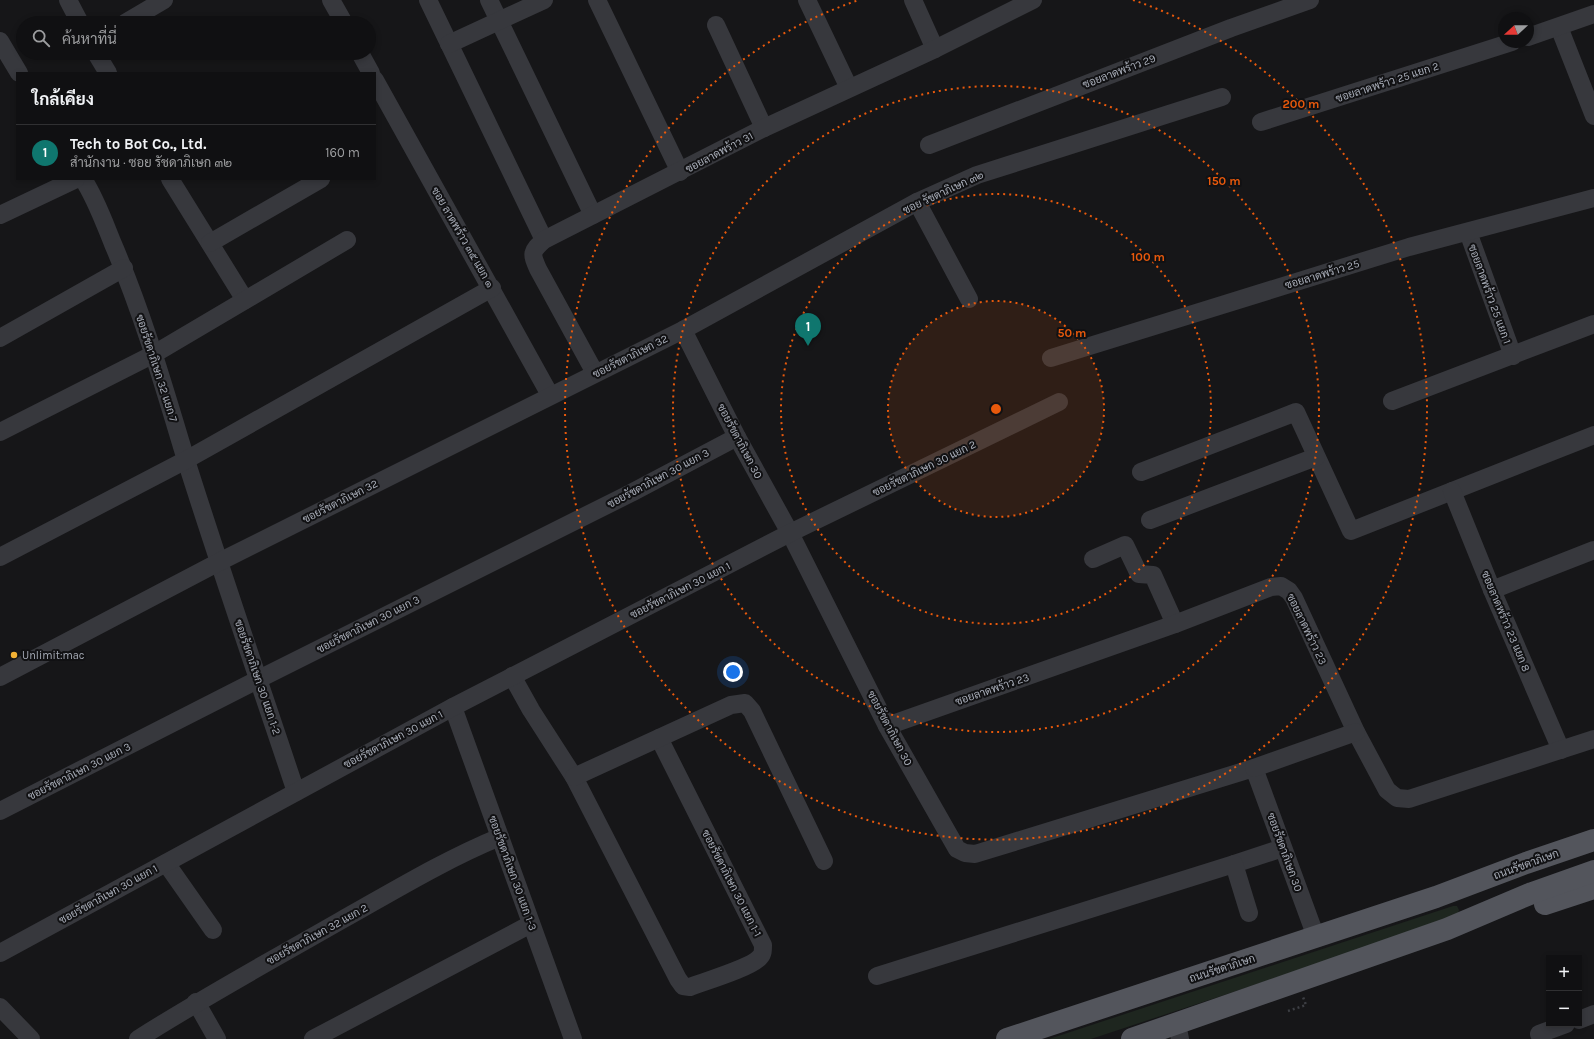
<!DOCTYPE html>
<html lang="th">
<head>
<meta charset="utf-8">
<style>
  :root { --surface:#101012; --page:#19191b; --text:#f1f3f6; --muted:#9c9d9f; --line:#303032; --accent:#0f766e }
  body { margin:0; font-family:Karla,Sarabun,sans-serif; background:var(--page); color:var(--text) }
  .controls { position:absolute; right:12px; bottom:12px; display:grid; overflow:hidden; border-radius:0px; box-shadow:0 2px 6px #0003 }
  .controls button { width:36px; height:36px; display:grid; place-items:center; padding:0; border:0; border-bottom:1px solid var(--line); background:var(--surface); color:var(--text); font:20px sans-serif }
  .compass { position:absolute; left:1498px; top:12px; width:36px; height:36px; border-radius:50%; background:var(--surface); box-shadow:0 2px 6px #0003; rotate:249deg }
  .you { position:absolute; left:733px; top:672px; width:14px; height:14px; margin:-10px; border:3px solid #fff; border-radius:50%; background:#1a73e8; box-shadow:0 0 0 6px #1a73e833 }
  .badge { display:grid; place-items:center; width:26px; height:26px; border-radius:50%; background:var(--accent); color:#fff; font-size:13px; font-weight:700 }
  .pin { position:absolute; translate:-50% -33px; filter:drop-shadow(0 1px 2px #0008) }
  .pin::after { content:''; position:absolute; top:21px; width:14px; height:12px; background:inherit; clip-path:polygon(0 0,100% 0,50% 100%) }
  .list { margin:0; padding:0; list-style:none }
  h2 { display:flex; justify-content:space-between; align-items:center; height:52px; margin:0; padding:0 16px; font-size:17px }
  h2 small { font-size:13px; font-weight:400; color:var(--muted) }
  .list li { display:grid; grid-template-columns:26px 1fr auto; gap:12px; align-items:center; box-sizing:border-box; height:56px; padding:0 16px; border-top:1px solid var(--line) }
  .list b { display:block; font-size:15px; white-space:nowrap }
  .list p { margin:0; font-size:13px; white-space:nowrap; color:var(--muted) }
  .list em { font-size:13px; font-style:normal; color:var(--muted) }
  .icon { flex:none; width:22px; height:22px; fill:none; stroke:currentColor; stroke-width:2; stroke-linecap:round; stroke-linejoin:round }
  .map { position:relative; flex:none; width:1594px; height:1039px; overflow:hidden }
  .search { position:absolute; background:var(--surface); box-shadow:0 2px 6px #0003; left:16px; top:16px; width:360px; height:44px; display:flex; align-items:center; gap:10px; box-sizing:border-box; padding:0 14px; border-radius:22px; color:var(--muted); font-size:15px }
  .panel { position:absolute; background:var(--surface); box-shadow:0 2px 6px #0003; left:16px; top:72px; width:360px; height:108px; border-radius:0px }
  .map>svg:first-child { display:block }
  .green { fill:#1e261f }
  .lines { fill:none; stroke-linecap:round; stroke-linejoin:round }
  .path { stroke:#3d3f44; stroke-width:2.5; stroke-dasharray:2 3; stroke-linecap:butt }
  .minor { stroke:#37383d; stroke-width:18 }
  .major { stroke:#53555c; stroke-width:22 }
  .ring { fill:none; stroke:#e8590c; stroke-width:2; stroke-dasharray:2 4 }
  .poi-dot { fill:#f2b134; stroke:#111113; stroke-width:1.5 }
  .labels { text-anchor:middle; stroke-width:4; stroke-linejoin:round; paint-order:stroke }
  .street-label { font-size:11px; fill:#a8adb8; stroke:#111113 }
  .poi-label { font-size:11px; fill:#a8adb8; stroke:#111113; text-anchor:start }
  .centre { fill:#e8590c; stroke:#111113; stroke-width:2 }
  .ring-label { font-size:12px; text-anchor:middle; font-weight:bold; fill:#e8590c; stroke:#111113; stroke-width:4; stroke-linejoin:round; paint-order:stroke }
</style>
</head>
<body>
<div class="map">
<svg width="1594" height="1039" viewBox="0 0 1594 1039">
  <rect width="100%" height="100%" fill="#161618"/>
  <path class="green" d="M1453 906H1457L1459 910 1458 914 1318 964 1091 1039H1049Z"/>
  <g class="lines">
    <path class="path" d="M1288 1011 1306 1005 1303 997"/>
    <g class="minor">
      <path d="M68 0 80 23"/>
      <path d="M331 0 344 23"/>
      <path d="M428 0 544 240"/>
      <path d="M489 0 593 215"/>
      <path d="M597 0 680 172"/>
      <path d="M807 0 849 88"/>
      <path d="M913 0 935 49"/>
      <path d="M125 23 164 0"/>
      <path d="M716 25 764 128"/>
      <path d="M1559 27 1594 116"/>
      <path d="M1528 37 1594 14"/>
      <path d="M0 41 19 73"/>
      <path d="M449 44 544 0"/>
      <path d="M96 53 108 73"/>
      <path d="M360 53 371 73"/>
      <path d="M375 80 550 395"/>
      <path d="M1261 122 1512 42"/>
      <path d="M929 145 1231 28 1310 0"/>
      <path d="M83 179C96 199 104 222 113 244 143 314 164 387 186 460 221 571 259 681 296 792"/>
      <path d="M170 179 245 300"/>
      <path d="M917 202 969 299"/>
      <path d="M0 215 76 179"/>
      <path d="M1468 232 1513 356"/>
      <path d="M210 243 321 179"/>
      <path d="M683 330 737 437 790 533 887 726 957 849 965 853 975 854 1254 768 1316 937"/>
      <path d="M0 338 124 268"/>
      <path d="M1051 358 1409 247 1594 198"/>
      <path d="M595 373 538 269C531 253 531 252 544 240L764 128 935 49 1033 0"/>
      <path d="M1392 401 1594 324"/>
      <path d="M0 432 154 354 347 240"/>
      <path d="M1141 472 1296 412 1351 531 1594 435"/>
      <path d="M1452 491 1492 590 1561 750"/>
      <path d="M1150 520 1316 457"/>
      <path d="M0 557 186 460 492 288"/>
      <path d="M1093 559 1125 545 1139 574 1153 575 1175 624"/>
      <path d="M1492 590 1594 550"/>
      <path d="M512 676 531 710 574 777 678 979 683 986 690 987C703 982 753 967 760 957 763 954 763 950 763 945L659 738"/>
      <path d="M0 677 219 562 683 330 917 202 977 175 1222 97"/>
      <path d="M453 707 573 1039"/>
      <path d="M887 726 1175 624 1271 587 1281 586 1289 591 1294 598 1356 732 1387 790 1397 798 1409 799 1594 739"/>
      <path d="M1254 768 1356 732"/>
      <path d="M574 777 731 705 745 703 752 711 824 861"/>
      <path d="M0 811 259 679 631 493 737 437"/>
      <path d="M166 863 213 930"/>
      <path d="M1234 864 1283 848"/>
      <path d="M0 953 453 707 790 533 1059 402"/>
      <path d="M877 976 1234 864 1249 913"/>
      <path d="M196 1002 217 1039"/>
      <path d="M0 1007 31 1039"/>
      <path d="M1579 1020 1594 1014"/>
      <path d="M1177 1024 1180 1039"/>
      <path d="M1539 1034 1566 1024"/>
      <path d="M138 1039C204 997 272 960 340 921 392 892 444 860 500 837"/>
      <path d="M313 1039 531 924"/>
    </g>
    <g class="major">
      <path d="M1545 904 1594 888"/>
      <path d="M1007 1039 1436 897 1526 863 1594 840"/>
      <path d="M1132 1039 1447 929 1532 893 1594 871"/>
    </g>
  </g>
  <circle cx="996" cy="409" r="108" fill="#e8590c" fill-opacity=".12"/>
  <g class="ring">
    <circle cx="996" cy="409" r="108"/>
    <circle cx="996" cy="409" r="215"/>
    <circle cx="996" cy="409" r="323"/>
    <path d="M1133 0A431 431 0 1 1 859 0"/>
  </g>
  <circle class="poi-dot" cx="14" cy="655" r="4"/>
  <g class="labels">
    <g class="street-label">
      <text transform="translate(1119 71) rotate(-21)" y="4">ซอยลาดพร้าว 29</text>
      <text transform="translate(1387 82) rotate(-18)" y="4">ซอยลาดพร้าว 25 แยก 2</text>
      <text transform="translate(719 152) rotate(-28)" y="4">ซอยลาดพร้าว 31</text>
      <text transform="translate(943 192) rotate(-25)" y="4">ซอย รัชดาภิเษก ๓๒</text>
      <text transform="translate(463 237) rotate(60)" y="4">ซอย ลาดพร้าว ๓๕ แยก ๑</text>
      <text transform="translate(1322 274) rotate(-17)" y="4">ซอยลาดพร้าว 25</text>
      <text transform="translate(1490 294) rotate(70)" y="4">ซอยลาดพร้าว 25 แยก 1</text>
      <text transform="translate(630 356) rotate(-27)" y="4">ซอยรัชดาภิเษก 32</text>
      <text transform="translate(157 368) rotate(72)" y="4">ซอยรัชดาภิเษก 32 แยก 7</text>
      <text transform="translate(740 441) rotate(62)" y="4">ซอยรัชดาภิเษก 30</text>
      <text transform="translate(924 468) rotate(-26)" y="4">ซอยรัชดาภิเษก 30 แยก 2</text>
      <text transform="translate(658 478) rotate(-28)" y="4">ซอยรัชดาภิเษก 30 แยก 3</text>
      <text transform="translate(340 501) rotate(-27)" y="4">ซอยรัชดาภิเษก 32</text>
      <text transform="translate(680 590) rotate(-27)" y="4">ซอยรัชดาภิเษก 30 แยก 1</text>
      <text transform="translate(1506 621) rotate(67)" y="4">ซอยลาดพร้าว 23 แยก 8</text>
      <text transform="translate(368 624) rotate(-27)" y="4">ซอยรัชดาภิเษก 30 แยก 3</text>
      <text transform="translate(1307 629) rotate(64)" y="4">ซอยลาดพร้าว 23</text>
      <text transform="translate(258 677) rotate(71)" y="4">ซอยรัชดาภิเษก 30 แยก 1-2</text>
      <text transform="translate(992 689) rotate(-19)" y="4">ซอยลาดพร้าว 23</text>
      <text transform="translate(890 728) rotate(62)" y="4">ซอยรัชดาภิเษก 30</text>
      <text transform="translate(393 739) rotate(-28)" y="4">ซอยรัชดาภิเษก 30 แยก 1</text>
      <text transform="translate(79 771) rotate(-27)" y="4">ซอยรัชดาภิเษก 30 แยก 3</text>
      <text transform="translate(1285 852) rotate(70)" y="4">ซอยรัชดาภิเษก 30</text>
      <text transform="translate(1526 864) rotate(-20)" y="4">ถนนรัชดาภิเษก</text>
      <text transform="translate(513 873) rotate(70)" y="4">ซอยรัชดาภิเษก 30 แยก 1-3</text>
      <text transform="translate(732 883) rotate(63)" y="4">ซอยรัชดาภิเษก 30 แยก 1-1</text>
      <text transform="translate(108 894) rotate(-29)" y="4">ซอยรัชดาภิเษก 30 แยก 1</text>
      <text transform="translate(317 934) rotate(-29)" y="4">ซอยรัชดาภิเษก 32 แยก 2</text>
      <text transform="translate(1222 968) rotate(-18)" y="4">ถนนรัชดาภิเษก</text>
    </g>
    <g class="poi-label">
      <text x="22" y="659">Unlimit:mac</text>
    </g>
  </g>
  <circle cx="996" cy="409" r="6" class="centre"/>
  <g class="ring-label">
    <text x="1301" y="108">200 m</text>
    <text x="1224" y="185">150 m</text>
    <text x="1148" y="261">100 m</text>
    <text x="1072" y="337">50 m</text>
  </g>
</svg>
<div class="controls">
<button>+</button>
<button>−</button>
</div>
<svg class="compass" viewBox="-18 -18 36 36"><path d="M0-13l5 13h-10z" fill="#e53935"/><path d="M0 13l5-13h-10z" fill="#9c9d9f"/></svg>
<div class="you"></div>
<div class="pin badge" style="left:808px;top:346px">1</div>
<div class="search"><svg class="icon" aria-label="search" viewBox="0 0 24 24"><circle cx="10" cy="10" r="6"/><path d="M15 15l6 6"/></svg>ค้นหาที่นี่</div>
<section class="panel">
<h2>ใกล้เคียง<small></small></h2>
<ul class="list">
<li><span class="badge">1</span><div><b>Tech to Bot Co., Ltd.</b><p>สำนักงาน · ซอย รัชดาภิเษก ๓๒</p></div><em>160 m</em></li>
</ul>
</section>
</div>
</body>
</html>
